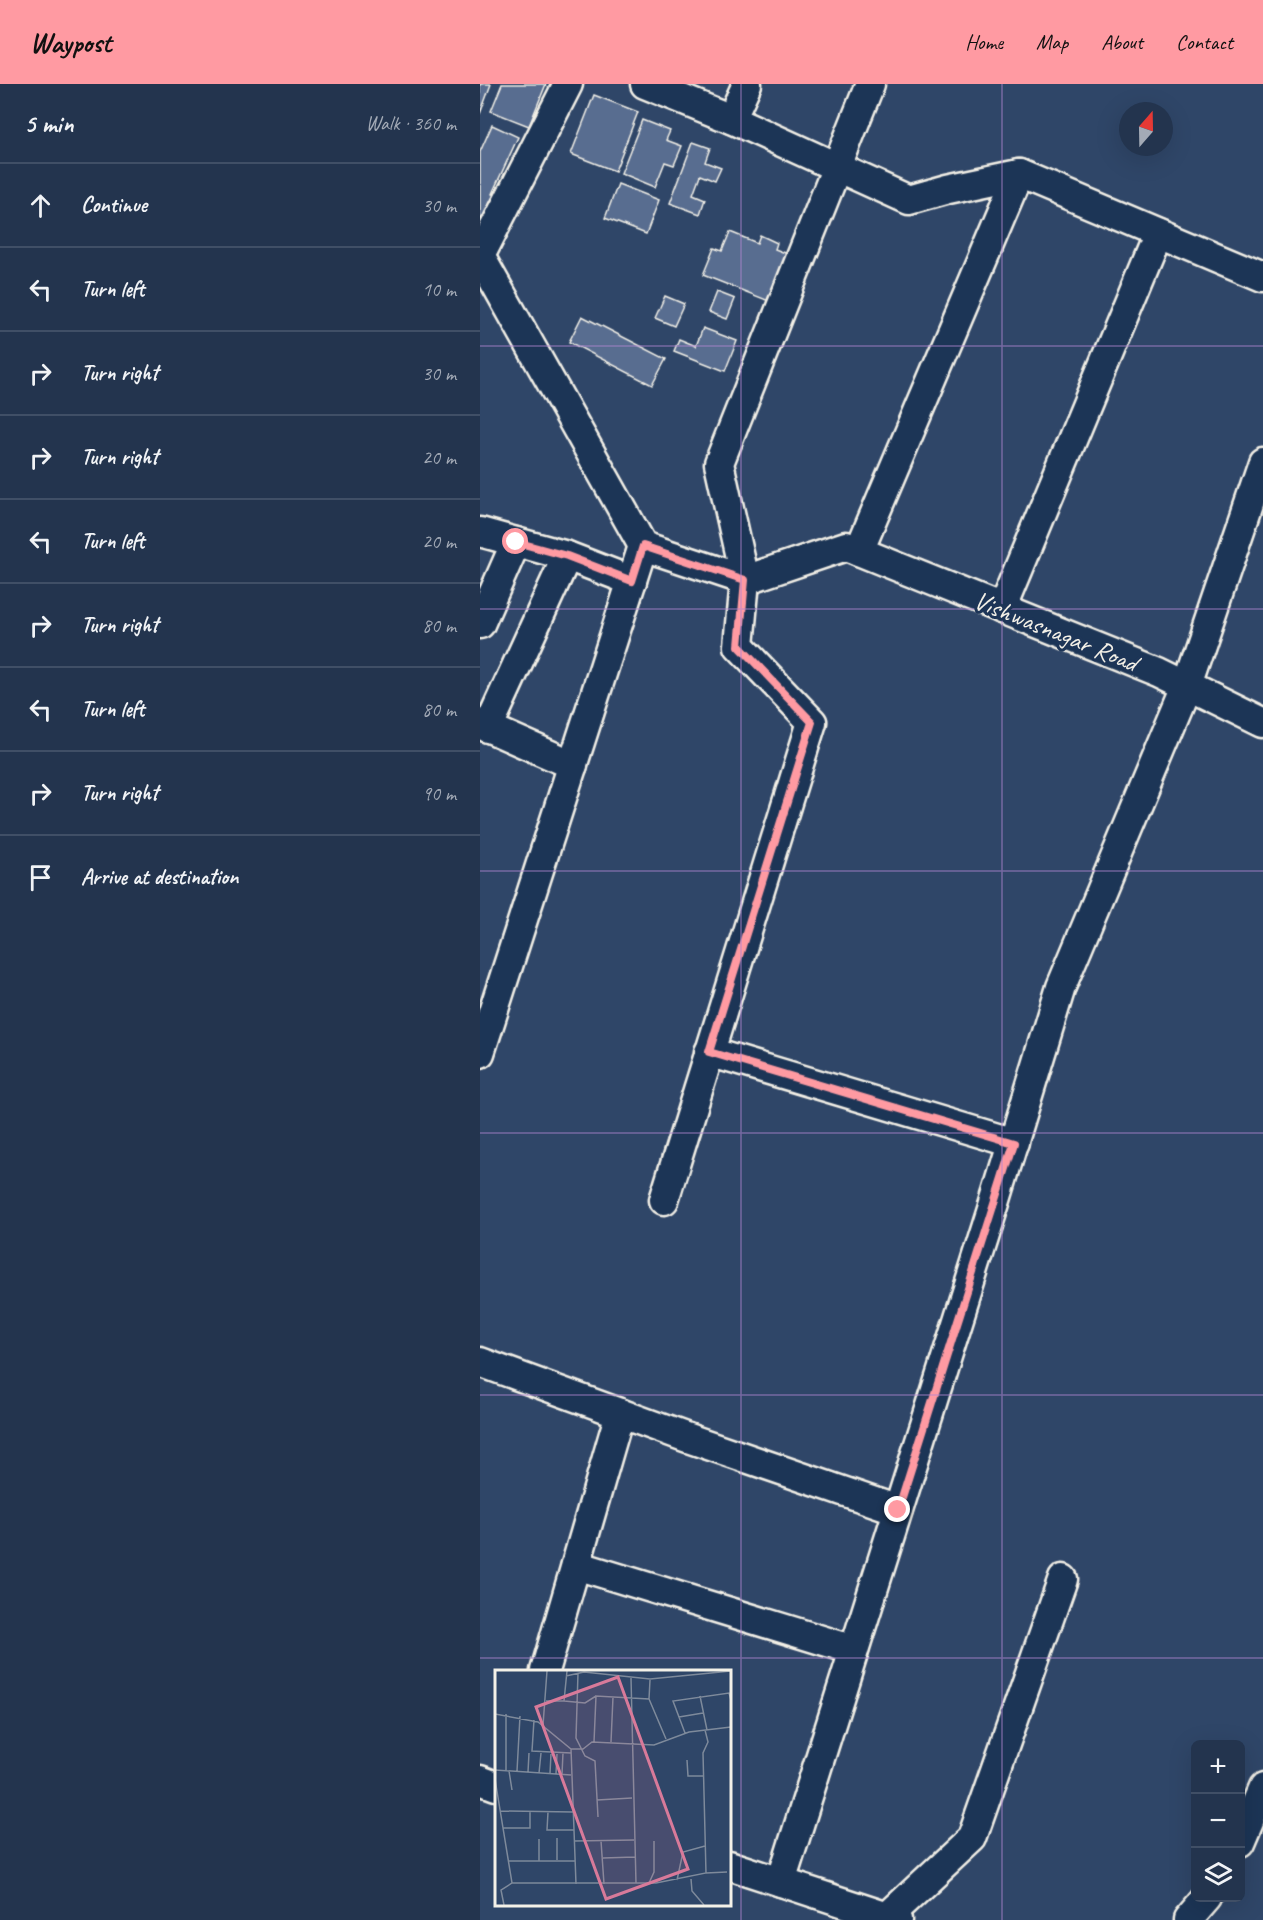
<!DOCTYPE html>
<html lang="en">
<head>
<meta charset="utf-8">
<style>
  :root { --surface:#23344e; --page:#2b3c55; --text:#f1f3f6; --muted:#a3aab6; --line:#404f66; --accent:#ff9aa2 }
  body { margin:0; font-family:Caveat,sans-serif; background:var(--page); color:var(--text) }
  .controls { position:absolute; right:18px; bottom:18px; display:grid; overflow:hidden; border-radius:9px; box-shadow:0 6px 24px #0002 }
  .controls button { width:54px; height:54px; display:grid; place-items:center; padding:0; border:0; border-bottom:2px solid var(--line); background:var(--surface); color:var(--text); font:30px sans-serif }
  .compass { position:absolute; left:639px; top:18px; width:54px; height:54px; border-radius:50%; background:var(--surface); box-shadow:0 6px 24px #0002; rotate:20deg }
  .stop { position:absolute; width:18px; height:18px; margin:-14px; border:4px solid #ff9aa2; border-radius:50%; background:#fff }
  .stop.end { background:#ff9aa2; border-color:#fff; box-shadow:0 2px 6px #0008 }
  .list { margin:0; padding:0; list-style:none }
  h2 { display:flex; justify-content:space-between; align-items:center; height:78px; margin:0; padding:0 24px; font-size:26px }
  h2 small { font-size:20px; font-weight:400; color:var(--muted) }
  .list li { display:grid; grid-template-columns:39px 1fr auto; gap:18px; align-items:center; box-sizing:border-box; height:84px; padding:0 24px; border-top:2px solid var(--line) }
  .list b { display:block; font-size:22px; white-space:nowrap }
  .list em { font-size:20px; font-style:normal; color:var(--muted) }
  .icon { flex:none; width:33px; height:33px; fill:none; stroke:currentColor; stroke-width:2; stroke-linecap:round; stroke-linejoin:round }
  .map { position:relative; flex:none; width:783px; height:1836px; overflow:hidden }
  header { display:flex; align-items:center; gap:36px; box-sizing:border-box; height:84px; padding:0 30px; background:var(--accent); color:#111 }
  header strong { font-size:28px }
  nav { display:flex; gap:33px; margin-inline-start:auto; font-size:21px }
  main { display:flex }
  aside { flex:1; background:var(--surface) }
  .map>svg:first-child { display:block }
  .building { fill:#586d90; stroke:#f4f1e8; stroke-width:1.5 }
  .lines { fill:none; stroke-linecap:round; stroke-linejoin:round }
  .minor-casing { stroke:#f4f1e8; stroke-width:33 }
  .minor { stroke:#1d3557; stroke-width:28 }
  .route { stroke:#ff9aa2; stroke-width:8 }
  .grid { fill:none; stroke:#b185d1; stroke-width:1.5; stroke-opacity:0.55 }
  .labels { text-anchor:middle; stroke-width:6; stroke-linejoin:round; paint-order:stroke }
  .street-label { font-size:26px; fill:#f4f1e8; stroke:#1d3557 }
  .inset-road { fill:none; stroke:#7e8a9b; stroke-width:1.5 }
  .view { fill:#d87a9a; fill-opacity:0.15; stroke:#d87a9a; stroke-width:3 }
  .inset-edge { fill:none; stroke:#f4f1e8; stroke-width:3 }
</style>
</head>
<body>
<header>
<strong>Waypost</strong>
<nav><a>Home</a><a>Map</a><a>About</a><a>Contact</a></nav>
</header>
<main>
<aside>
<h2>5 min<small>Walk · 360 m</small></h2>
<ul class="list">
<li><svg class="icon" aria-label="ahead" viewBox="0 0 24 24"><path d="M12 20V5M6 11l6-6 6 6"/></svg><div><b>Continue</b></div><em>30 m</em></li>
<li><svg class="icon" aria-label="left" viewBox="0 0 24 24"><path d="M17 20v-9H6M10 6l-5 5 5 5"/></svg><div><b>Turn left</b></div><em>10 m</em></li>
<li><svg class="icon" aria-label="right" viewBox="0 0 24 24"><path d="M7 20v-9h11M14 6l5 5-5 5"/></svg><div><b>Turn right</b></div><em>30 m</em></li>
<li><svg class="icon" aria-label="right" viewBox="0 0 24 24"><path d="M7 20v-9h11M14 6l5 5-5 5"/></svg><div><b>Turn right</b></div><em>20 m</em></li>
<li><svg class="icon" aria-label="left" viewBox="0 0 24 24"><path d="M17 20v-9H6M10 6l-5 5 5 5"/></svg><div><b>Turn left</b></div><em>20 m</em></li>
<li><svg class="icon" aria-label="right" viewBox="0 0 24 24"><path d="M7 20v-9h11M14 6l5 5-5 5"/></svg><div><b>Turn right</b></div><em>80 m</em></li>
<li><svg class="icon" aria-label="left" viewBox="0 0 24 24"><path d="M17 20v-9H6M10 6l-5 5 5 5"/></svg><div><b>Turn left</b></div><em>80 m</em></li>
<li><svg class="icon" aria-label="right" viewBox="0 0 24 24"><path d="M7 20v-9h11M14 6l5 5-5 5"/></svg><div><b>Turn right</b></div><em>90 m</em></li>
<li><svg class="icon" aria-label="arrive" viewBox="0 0 24 24"><path d="M6 21V4h12l-3 4 3 4H6"/></svg><div><b>Arrive at destination</b></div></li>
</ul>
</aside>
<div class="map">
<svg width="783" height="1836" viewBox="0 0 783 1836">
  <rect width="100%" height="100%" fill="#2f4668"/>
  <filter id="ink" filterUnits="userSpaceOnUse"><feTurbulence type="fractalNoise" baseFrequency=".0167" numOctaves="2"/><feDisplacementMap in="SourceGraphic" scale="12" xChannelSelector="R" yChannelSelector="G"/><feConvolveMatrix kernelMatrix="1 2 1 2 8 2 1 2 1" color-interpolation-filters="sRGB"/></filter>
  <g filter="url(#ink)">
    <g class="building">
      <path d="M0 0H11L0 30Z"/>
      <path d="M22 0H66L49 42 11 27Z"/>
      <path d="M114 11 158 28 135 87 91 70Z"/>
      <path d="M162 36 190 47 186 56 202 62 194 81 185 78 175 103 141 89Z"/>
      <path d="M12 41 38 53 12 110 23 115 11 141 0 136V68Z"/>
      <path d="M213 58 230 64 225 78 241 84 235 97 220 91 213 110 225 115 220 130 190 119Z"/>
      <path d="M138 100 179 116 166 150 125 134Z"/>
      <path d="M250 148 277 159 280 151 297 159 295 165 313 172 294 219 223 191 234 164 242 167Z"/>
      <path d="M237 208 255 215 247 235 229 228Z"/>
      <path d="M185 212 204 220 194 242 175 234Z"/>
      <path d="M102 232 186 275 172 301 89 258Z"/>
      <path d="M223 244 257 257 245 287 194 267 199 255 216 262Z"/>
    </g>
    <g class="lines">
      <g class="minor-casing">
        <g id="minor">
          <path d="M165 0 251 35 267 0"/>
          <path d="M251 35 429 116 468 105 539 90"/>
          <path d="M0 172 163 462 265 496 366 462 679 588 783 639"/>
          <path d="M0 172 88 0"/>
          <path d="M0 448 87 472 152 497"/>
          <path d="M379 467 539 90 783 193"/>
          <path d="M522 525 678 149"/>
          <path d="M0 540 36 458"/>
          <path d="M0 640 93 681"/>
          <path d="M8 644 87 472"/>
          <path d="M229 968 534 1059"/>
          <path d="M0 969 163 462"/>
          <path d="M184 1116 332 638 259 562 265 496 239 379 390 0"/>
          <path d="M0 1278 205 1353 418 1426"/>
          <path d="M96 1481 374 1566"/>
          <path d="M65 1587 140 1329"/>
          <path d="M0 1696 16 1702"/>
          <path d="M760 1758 783 1704"/>
          <path d="M249 1781 417 1836"/>
          <path d="M301 1798 515 1119 581 903 707 602 783 378"/>
          <path d="M407 1833 492 1754 583 1495"/>
          <path d="M708 1836 727 1814"/>
        </g>
      </g>
      <use href="#minor" class="minor"/>
    </g>
  </g>
  <g class="lines" filter="url(#ink)">
    <path class="route" d="M36 458 87 472 152 497 163 462 265 496 259 562 332 638 229 968 534 1059 418 1426"/>
  </g>
  <path class="grid" d="M261 0V1836M522 0V1836M0 262H783M0 525H783M0 787H783M0 1049H783M0 1311H783M0 1574H783"/>
  <g class="labels">
    <g class="street-label">
      <text transform="translate(576 547) rotate(22)" y="9">Vishwasnagar Road</text>
    </g>
  </g>
  <g transform="translate(15 1586)">
    <rect width="236" height="236" fill="#2f4668"/>
    <path class="inset-road" d="M83 3 81 68 90 86 100 91 103 147M71 6 89 2 155 9 236 1M136 8 141 213M205 26 212 60M154 29 155 10M51 31H69L72 1M69 31 90 33 101 26M0 44 43 52 76 79H88L97 72 159 75 194 62 236 57M184 47 208 43M39 50 37 81 76 83M48 55 52 1M190 63 178 31 234 23 236 30M99 72 101 26 154 29 171 69M116 72 118 27M76 79 81 214M192 90 193 106H208M0 100 76 105M11 101V44M14 101 17 120M22 101 25 46M33 102 34 83M44 103 46 83M55 103 56 84M61 104 62 84M67 104 68 83M0 109 17 213 6 220 9 235M102 130 137 128M5 141 78 142M53 142 52 160H79M8 158H35V141M62 168V190M44 169V191M79 171 139 170M106 171 109 214M108 188 140 187M13 191H80M211 203 232 202M196 209 197 221 209 235M182 210 188 182 210 176M17 213H161L211 203 208 83 213 72 210 60M154 213 159 202V171"/>
    <path class="view" d="M123 7 193 199 111 229 41 37Z"/>
    <rect width="236" height="236" class="inset-edge"/>
  </g>
</svg>
<div class="controls">
<button>+</button>
<button>−</button>
<button><svg class="icon" aria-label="layers" viewBox="0 0 24 24"><path d="M12 4l9 5-9 5-9-5zM3 14l9 5 9-5"/></svg></button>
</div>
<svg class="compass" viewBox="-18 -18 36 36"><path d="M0-13l5 13h-10z" fill="#e53935"/><path d="M0 13l5-13h-10z" fill="#a3aab6"/></svg>
<div class="stop" style="left:36px;top:458px"></div>
<div class="stop end" style="left:418px;top:1426px"></div>
</div>
</main>
</body>
</html>
